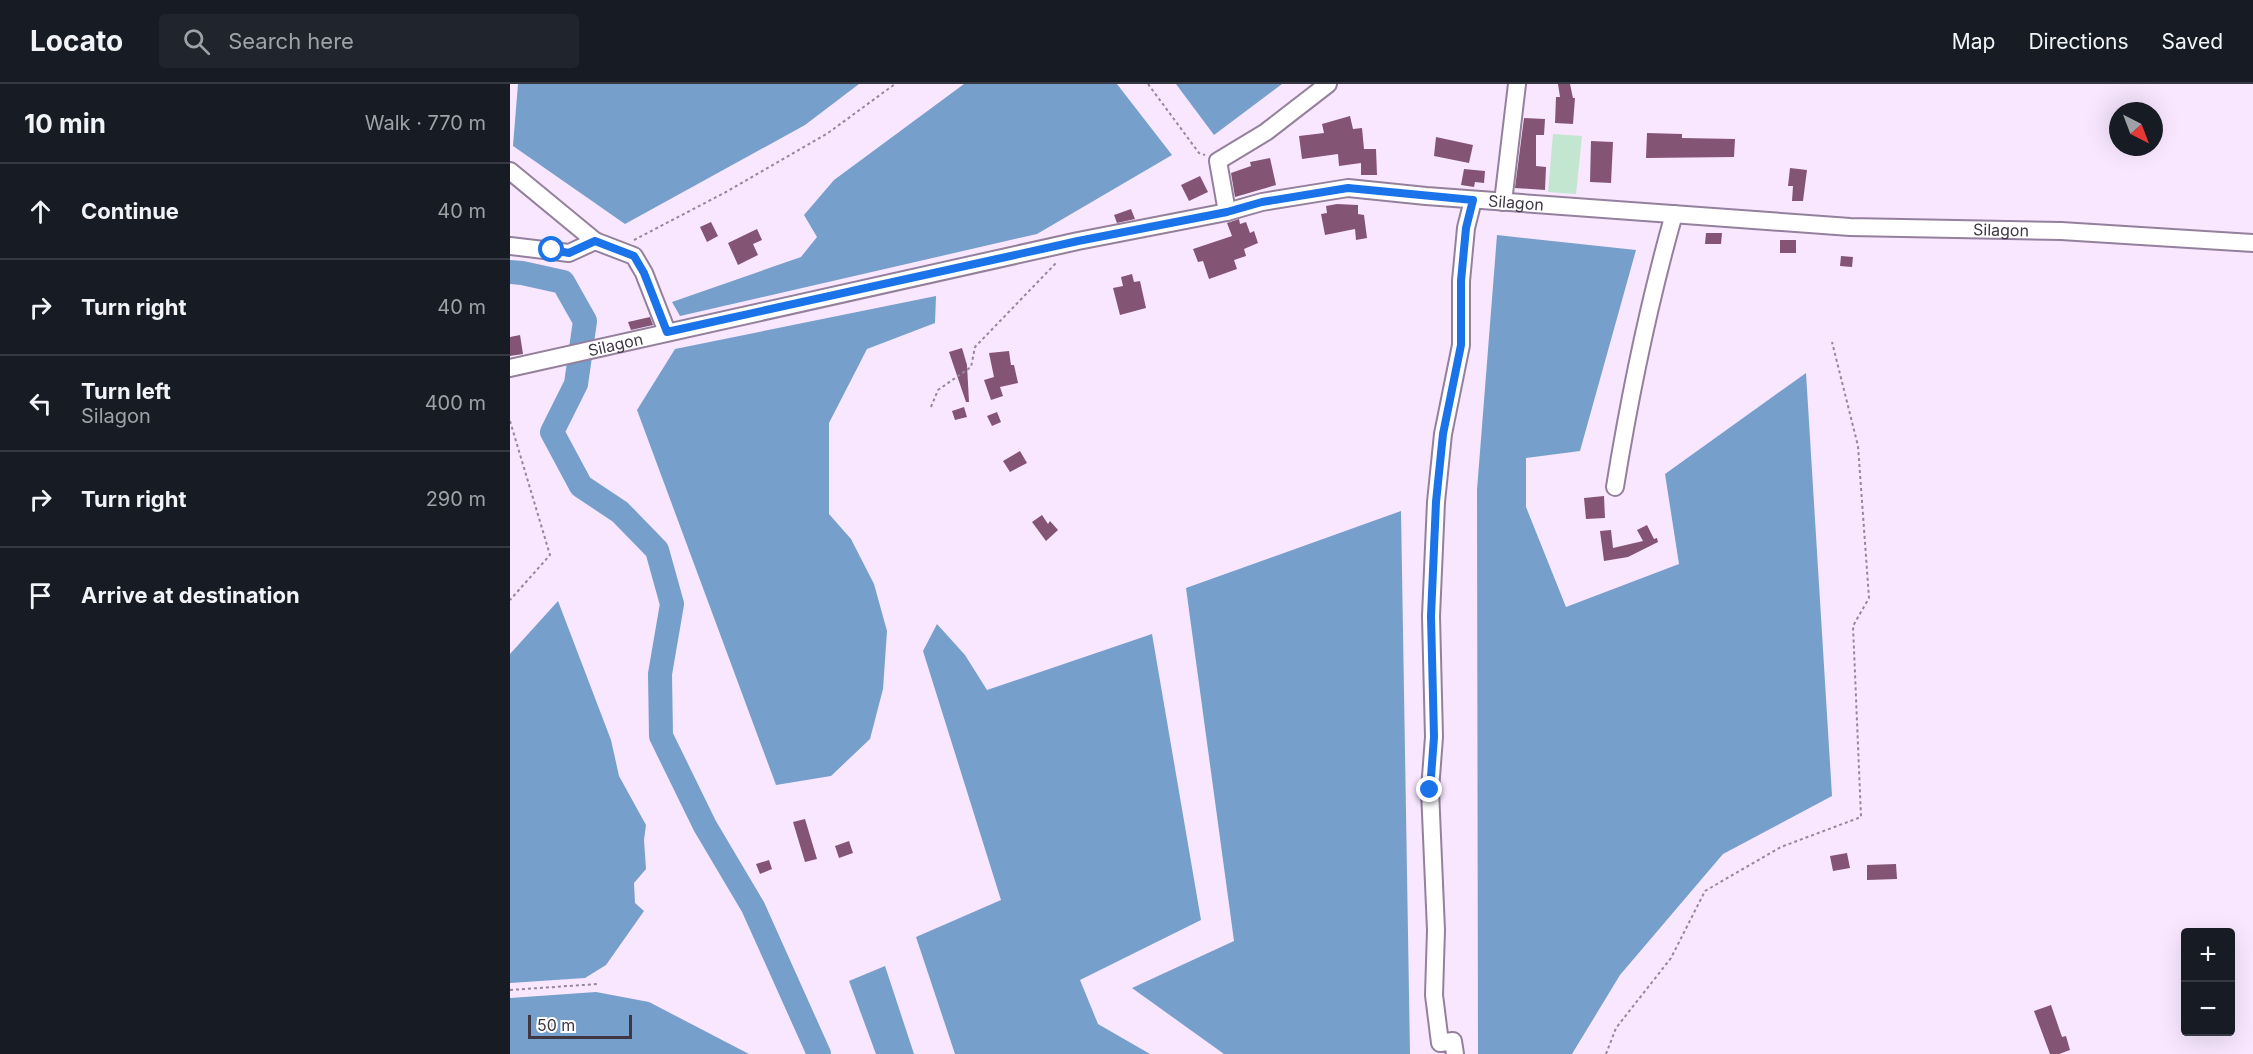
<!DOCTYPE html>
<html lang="en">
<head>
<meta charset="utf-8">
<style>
  :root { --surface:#171b24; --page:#20242c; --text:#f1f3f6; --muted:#9ea1a6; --line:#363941 }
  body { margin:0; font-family:Inter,sans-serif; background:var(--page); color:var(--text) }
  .controls { position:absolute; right:18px; bottom:18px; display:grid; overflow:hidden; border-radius:6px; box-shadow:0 6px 24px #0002 }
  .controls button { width:54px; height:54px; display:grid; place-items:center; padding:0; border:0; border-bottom:2px solid var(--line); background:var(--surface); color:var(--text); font:30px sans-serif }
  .compass { position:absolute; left:1599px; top:18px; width:54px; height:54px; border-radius:50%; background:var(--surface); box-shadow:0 6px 24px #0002; rotate:138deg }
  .scale { position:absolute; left:18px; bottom:15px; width:104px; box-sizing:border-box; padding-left:6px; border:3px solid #3e3642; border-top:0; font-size:16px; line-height:21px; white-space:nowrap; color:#3e3642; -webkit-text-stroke:4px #fff; paint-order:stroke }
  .stop { position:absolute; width:18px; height:18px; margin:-14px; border:4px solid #1a73e8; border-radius:50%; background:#fff }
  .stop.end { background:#1a73e8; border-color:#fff; box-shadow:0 2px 6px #0008 }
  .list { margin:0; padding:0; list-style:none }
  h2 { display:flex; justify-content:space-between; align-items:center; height:78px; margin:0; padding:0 24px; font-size:26px }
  h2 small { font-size:20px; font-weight:400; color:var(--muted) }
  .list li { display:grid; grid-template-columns:39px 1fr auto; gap:18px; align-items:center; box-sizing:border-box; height:96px; padding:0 24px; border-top:2px solid var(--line) }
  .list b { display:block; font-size:22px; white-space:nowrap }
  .list p { margin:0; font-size:20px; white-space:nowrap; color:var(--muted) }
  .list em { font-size:20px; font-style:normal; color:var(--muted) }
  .icon { flex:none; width:33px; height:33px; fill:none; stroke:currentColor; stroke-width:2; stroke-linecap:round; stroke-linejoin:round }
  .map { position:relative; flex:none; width:1743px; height:970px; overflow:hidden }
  header { display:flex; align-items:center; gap:36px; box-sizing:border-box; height:84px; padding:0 30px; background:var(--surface); border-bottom:2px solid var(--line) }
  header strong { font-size:28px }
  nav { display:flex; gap:33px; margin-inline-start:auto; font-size:21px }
  .search { width:420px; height:54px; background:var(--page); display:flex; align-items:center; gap:15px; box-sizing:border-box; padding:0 21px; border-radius:6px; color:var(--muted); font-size:22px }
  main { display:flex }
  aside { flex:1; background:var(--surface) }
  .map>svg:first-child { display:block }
  .green { fill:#c2e6cf }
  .water { fill:#769fcb }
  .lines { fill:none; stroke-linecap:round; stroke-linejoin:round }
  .river { stroke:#769fcb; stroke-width:24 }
  .building { fill:#845475 }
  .minor-casing { stroke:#94809c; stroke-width:20 }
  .path { stroke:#948899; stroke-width:2; stroke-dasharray:3 3; stroke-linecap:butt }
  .minor { stroke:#fff; stroke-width:16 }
  .route { stroke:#1a73e8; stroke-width:8 }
  .labels { text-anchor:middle; stroke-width:6; stroke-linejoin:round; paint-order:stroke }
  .street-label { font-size:16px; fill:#3e3642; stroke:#fff }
</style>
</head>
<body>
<header>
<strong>Locato</strong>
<div class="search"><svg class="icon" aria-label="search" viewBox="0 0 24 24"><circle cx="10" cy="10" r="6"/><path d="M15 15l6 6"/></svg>Search here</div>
<nav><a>Map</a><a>Directions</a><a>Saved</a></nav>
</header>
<main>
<aside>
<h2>10 min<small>Walk · 770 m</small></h2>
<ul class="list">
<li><svg class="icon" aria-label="ahead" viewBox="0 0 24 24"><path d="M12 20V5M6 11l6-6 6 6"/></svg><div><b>Continue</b></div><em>40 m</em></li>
<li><svg class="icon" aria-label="right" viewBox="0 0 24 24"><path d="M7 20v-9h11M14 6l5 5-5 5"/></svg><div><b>Turn right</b></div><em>40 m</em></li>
<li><svg class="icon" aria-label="left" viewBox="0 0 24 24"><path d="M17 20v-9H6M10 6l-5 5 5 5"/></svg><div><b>Turn left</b><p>Silagon</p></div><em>400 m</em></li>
<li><svg class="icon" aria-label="right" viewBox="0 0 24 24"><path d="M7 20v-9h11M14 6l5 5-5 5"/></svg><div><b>Turn right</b></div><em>290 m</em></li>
<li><svg class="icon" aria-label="arrive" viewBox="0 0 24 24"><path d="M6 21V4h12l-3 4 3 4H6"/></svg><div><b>Arrive at destination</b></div></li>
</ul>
</aside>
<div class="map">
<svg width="1743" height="970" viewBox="0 0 1743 970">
  <rect width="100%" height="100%" fill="#f8e7ff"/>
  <path class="green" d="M1043 50 1072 52 1066 110 1038 108Z"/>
  <g class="water">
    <path d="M8 0H349L295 41 115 140 3 62Z"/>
    <path d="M454 0H607L662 71 527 150 170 232 162 218 291 173 307 153 294 131 324 96Z"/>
    <path d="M666 0H772L704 51Z"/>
    <path d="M987 151 1126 166 1070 367 1016 374V423L1056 523 1169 480 1155 390 1296 289 1322 712 1213 770 1110 891 1062 970H968L967 406Z"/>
    <path d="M426 212 425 239 357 265 319 339V430L341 455 364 500 377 547 373 605 360 655 321 692 266 701 127 326 165 265Z"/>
    <path d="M891 427 900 970H714L622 904 724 857 676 504Z"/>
    <path d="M48 517 101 656 109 692 136 741 134 756 136 785 124 799 125 819 134 827 96 881 75 894 0 899V570Z"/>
    <path d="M427 540 455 571 477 606 642 550 691 836 570 896 588 940 640 970H445L406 853 491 816 413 567Z"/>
    <path d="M375 882 404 970H366L339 897Z"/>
    <path d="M86 908 139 918 239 970H0V914Z"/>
  </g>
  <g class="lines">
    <path class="river" d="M0 188 12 189 53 198 75 237 66 300 42 348 71 402 110 428 147 466 162 520 150 590 151 652 195 742 243 823 309 970"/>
  </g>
  <g class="building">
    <path d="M1048 0H1060L1063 14H1065L1063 40 1045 39 1046 13H1050Z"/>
    <path d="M840 32 843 45 852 44 854 65H866L867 91H851V79L829 82 828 70 792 75 789 52 814 49 812 40Z"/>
    <path d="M1014 34 1035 35 1034 51H1026V82L1036 83 1035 106 1005 104Z"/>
    <path d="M1137 49 1172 50V54L1225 55 1224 73 1136 74Z"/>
    <path d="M926 53 963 61 959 79 924 72Z"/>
    <path d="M1081 57 1103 58 1101 99 1080 98Z"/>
    <path d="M760 74 766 101 725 113 721 89 741 82 740 78Z"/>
    <path d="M1280 84 1297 86 1293 117H1282L1283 102H1278Z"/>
    <path d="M954 85 975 87 974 99 965 98 964 103 951 101Z"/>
    <path d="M690 92 698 108 679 117 671 101Z"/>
    <path d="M827 120 848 121V130L854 131 857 154 846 156 845 145 815 151 811 130 817 129 816 122Z"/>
    <path d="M621 125 625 135 607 139 604 131Z"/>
    <path d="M729 135 730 140 736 138 740 149 744 147 748 159 734 165 736 172 724 176 727 185 699 195 693 177 688 178 683 165 722 152 717 139Z"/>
    <path d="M201 138 208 152 197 158 190 143Z"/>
    <path d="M247 145 252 156 243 160 248 171 228 181 218 159Z"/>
    <path d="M1196 149H1212L1211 160H1195Z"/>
    <rect x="1270" y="156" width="16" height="13"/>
    <path d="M1331 172 1343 173 1342 183 1330 182Z"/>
    <path d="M622 190 624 198 630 197 636 224 610 231 603 204 613 202 611 193Z"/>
    <path d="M140 233 143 241 121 246 118 238Z"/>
    <path d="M10 251 13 270 0 272V253Z"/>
    <path d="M452 264 457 281 459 318H456L439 268Z"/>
    <path d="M499 267 501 281H504L508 299 490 303 493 312 481 316 474 296 484 293 479 269Z"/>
    <path d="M454 323 457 333 445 336 442 327Z"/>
    <path d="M487 328 491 338 482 342 477 332Z"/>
    <path d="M510 367 517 379 500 388 493 377Z"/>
    <path d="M1094 412 1095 434 1076 435 1074 414Z"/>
    <path d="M532 431 538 440 540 437 548 446 536 457 522 438Z"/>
    <path d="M1137 441 1144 455 1147 454 1148 458 1118 473 1094 477 1090 447 1101 446 1103 464 1133 457 1127 446Z"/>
    <path d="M295 735 307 775 295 778 283 738Z"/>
    <path d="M339 757 343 769 329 774 325 762Z"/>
    <path d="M1337 769 1340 784 1323 787 1320 772Z"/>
    <path d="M259 776 262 785 250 790 246 780Z"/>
    <path d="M1386 780 1387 795 1357 796V781Z"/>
    <path d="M1541 921 1552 953 1556 952 1560 966 1549 970H1540L1524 927Z"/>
  </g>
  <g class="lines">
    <g class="minor-casing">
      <g id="minor">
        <path d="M0 87 85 157 124 172 134 189 157 248"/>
        <path d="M993 118 1007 0"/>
        <path d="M717 128 708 77 756 48 818 0"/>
        <path d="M0 162 59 169 85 157"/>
        <path id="s1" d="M0 284 568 157 717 128 752 118 838 104 916 112 1340 143 1551 147 1743 159"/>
        <path d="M1105 403C1120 310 1138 222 1164 130"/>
        <path d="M945 970 943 957 930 959 924 911 926 846 920 706 924 653 921 532 926 418 933 350 951 261V197L956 144 963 116"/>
      </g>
    </g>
    <g class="path">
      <path d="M638 0 689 69 695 71"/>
      <path d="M124 156 216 108 318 49 385 0"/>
      <path d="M421 323 428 306 461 283 465 263 547 178"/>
      <path d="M0 337 40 471 0 516"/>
      <path d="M0 906 88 900"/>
      <path d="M1096 970 1106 944 1161 874 1195 807 1271 763 1351 733 1343 542 1359 514 1348 362 1322 258"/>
    </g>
    <use href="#minor" class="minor"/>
  </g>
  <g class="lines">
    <path class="route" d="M42 166 59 169 85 157 124 172 134 189 157 248 568 157 717 128 752 118 838 104 963 116 956 144 951 197V261L933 350 926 418 921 532 924 653 920 706"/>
  </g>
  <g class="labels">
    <g class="street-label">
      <text dy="6" stroke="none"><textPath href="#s1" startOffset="1026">Silagon</textPath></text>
      <text dy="6" stroke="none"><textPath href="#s1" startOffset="1512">Silagon</textPath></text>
      <text dy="6" stroke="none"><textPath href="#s1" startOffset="108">Silagon</textPath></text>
    </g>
  </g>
</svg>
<div class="controls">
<button>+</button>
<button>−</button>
</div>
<svg class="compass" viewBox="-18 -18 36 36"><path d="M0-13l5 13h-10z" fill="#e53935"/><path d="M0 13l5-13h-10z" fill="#9ea1a6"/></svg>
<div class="scale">50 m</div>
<div class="stop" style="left:42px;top:166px"></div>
<div class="stop end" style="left:920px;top:706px"></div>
</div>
</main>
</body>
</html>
